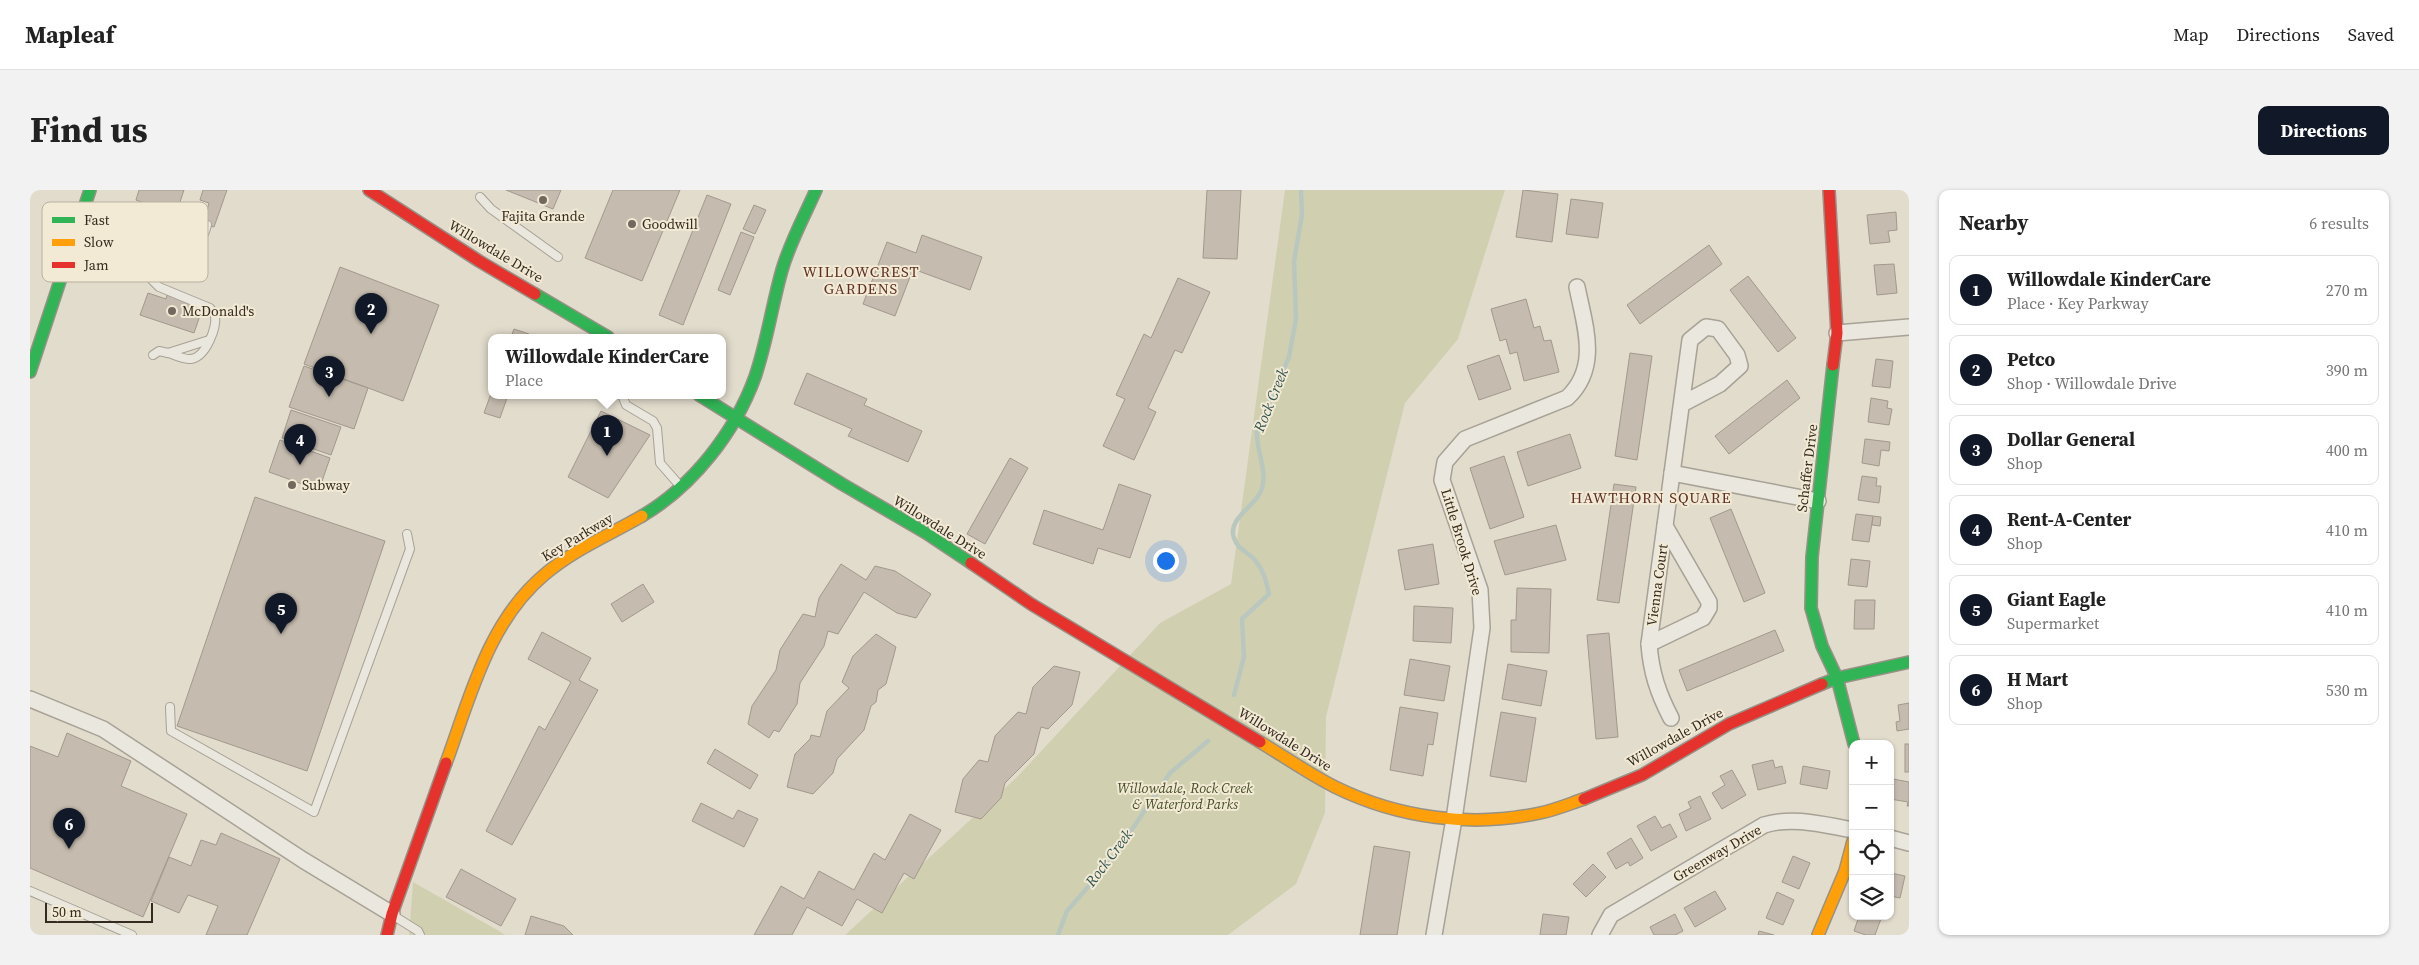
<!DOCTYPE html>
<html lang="en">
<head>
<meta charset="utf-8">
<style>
  :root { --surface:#fff; --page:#f2f2f2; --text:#222; --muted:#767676; --line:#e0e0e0; --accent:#111827 }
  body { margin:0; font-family:"Source Serif 4",serif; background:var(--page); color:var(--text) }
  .controls { position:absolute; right:15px; bottom:15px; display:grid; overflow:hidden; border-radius:10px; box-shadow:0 1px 4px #0004 }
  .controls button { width:45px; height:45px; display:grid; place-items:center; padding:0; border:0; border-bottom:1px solid var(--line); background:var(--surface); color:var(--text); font:25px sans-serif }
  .scale { position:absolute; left:15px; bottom:12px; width:108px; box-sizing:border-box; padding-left:5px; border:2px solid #352a20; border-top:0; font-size:14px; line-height:18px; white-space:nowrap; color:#352a20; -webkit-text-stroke:4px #f2ead4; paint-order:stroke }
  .you { position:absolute; left:1135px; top:370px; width:18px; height:18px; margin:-12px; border:4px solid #fff; border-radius:50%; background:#1a73e8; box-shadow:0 0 0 8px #1a73e833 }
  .badge { display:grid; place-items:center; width:32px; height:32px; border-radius:50%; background:var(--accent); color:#fff; font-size:16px; font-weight:700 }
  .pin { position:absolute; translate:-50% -41px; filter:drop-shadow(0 1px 2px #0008) }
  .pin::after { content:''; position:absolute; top:26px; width:18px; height:15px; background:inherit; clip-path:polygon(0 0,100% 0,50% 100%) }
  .popup { position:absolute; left:458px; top:144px; width:238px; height:65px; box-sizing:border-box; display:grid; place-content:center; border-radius:10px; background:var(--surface); filter:drop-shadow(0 1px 4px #0005); font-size:16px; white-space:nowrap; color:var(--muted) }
  .popup b { font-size:19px; color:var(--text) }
  .popup::after { content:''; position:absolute; left:50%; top:100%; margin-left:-10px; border:10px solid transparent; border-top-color:var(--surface) }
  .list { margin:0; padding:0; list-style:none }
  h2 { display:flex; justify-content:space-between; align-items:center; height:65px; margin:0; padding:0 20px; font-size:21px }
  h2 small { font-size:16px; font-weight:400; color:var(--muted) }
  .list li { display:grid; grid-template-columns:32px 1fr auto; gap:15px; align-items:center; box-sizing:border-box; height:70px; margin:0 10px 10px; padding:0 10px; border:1px solid var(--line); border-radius:10px }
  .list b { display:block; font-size:19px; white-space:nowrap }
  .list p { margin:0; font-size:16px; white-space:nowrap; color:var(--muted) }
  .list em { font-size:16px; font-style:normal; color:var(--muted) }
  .icon { flex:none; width:28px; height:28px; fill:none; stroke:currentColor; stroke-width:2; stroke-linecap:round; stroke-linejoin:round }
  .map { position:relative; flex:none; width:1879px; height:745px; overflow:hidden; border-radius:10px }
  header { display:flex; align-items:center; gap:30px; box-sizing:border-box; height:70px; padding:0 25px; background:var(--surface); border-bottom:1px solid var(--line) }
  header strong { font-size:24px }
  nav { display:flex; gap:28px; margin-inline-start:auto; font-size:18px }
  .intro { display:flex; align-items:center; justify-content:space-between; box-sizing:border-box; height:120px; padding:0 30px }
  h1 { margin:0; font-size:35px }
  .button { padding:12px 22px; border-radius:10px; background:var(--accent); color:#fff; font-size:18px; font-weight:700 }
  main { display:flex; gap:30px; padding:0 30px }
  aside { flex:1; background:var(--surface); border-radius:10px; box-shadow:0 1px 4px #0004 }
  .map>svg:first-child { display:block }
  .green { fill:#d0d0b1 }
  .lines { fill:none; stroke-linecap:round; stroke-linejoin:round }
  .stream { stroke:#b9c7be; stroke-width:4.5 }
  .building { fill:#c5bbae; stroke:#a2988d }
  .lane-casing { stroke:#a7a196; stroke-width:10 }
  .street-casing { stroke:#a7a196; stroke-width:18 }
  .fast-casing { stroke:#979186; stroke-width:14 }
  .slow-casing { stroke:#979186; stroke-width:14 }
  .jam-casing { stroke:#979186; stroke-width:14 }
  .lane { stroke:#eae7de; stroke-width:8 }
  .street { stroke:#eae7de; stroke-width:15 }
  .fast { stroke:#30b455; stroke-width:11 }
  .slow { stroke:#ff9f0a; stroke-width:11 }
  .jam { stroke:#e5322d; stroke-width:11 }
  .poi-dot { fill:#72685d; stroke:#f2ead4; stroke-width:2 }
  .labels { text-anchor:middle; stroke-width:4; stroke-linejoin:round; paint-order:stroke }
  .poi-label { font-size:14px; fill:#352a20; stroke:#f2ead4; text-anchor:start }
  .street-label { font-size:14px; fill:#352a20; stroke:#f2ead4 }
  .park-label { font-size:14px; font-style:italic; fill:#454f28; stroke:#f2ead4 }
  .neighbourhood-label { font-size:15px; letter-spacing:1px; fill:#5d3023; stroke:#f2ead4 }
  .water-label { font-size:15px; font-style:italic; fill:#305351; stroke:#f2ead4 }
  .key { fill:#f2ead4; stroke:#b9b09e; stroke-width:1 }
  .key-label { font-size:14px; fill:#352a20 }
</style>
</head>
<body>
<header>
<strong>Mapleaf</strong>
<nav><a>Map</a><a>Directions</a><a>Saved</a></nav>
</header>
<div class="intro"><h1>Find us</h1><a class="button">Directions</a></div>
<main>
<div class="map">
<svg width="1879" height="745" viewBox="0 0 1879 745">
  <rect width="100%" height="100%" fill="#e2dccd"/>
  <g class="green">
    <path d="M1255 0H1475L1428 149 1375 213 1296 527 1295 623 1266 694 1198 745H815L989 585 1130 433 1201 394Z"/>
    <path d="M383 692 469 741 475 745H379Z"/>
  </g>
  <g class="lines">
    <g class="stream">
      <path d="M1204 505 1214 467 1212 429 1239 404C1236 391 1234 380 1224 369 1217 361 1208 360 1204 348 1197 330 1223 317 1230 303 1240 283 1225 260 1227 239L1259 167 1266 129 1264 71 1272 25 1271 0"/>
      <path d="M1028 745 1037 721 1080 672 1140 583 1178 551"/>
    </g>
  </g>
  <g class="building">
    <path d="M109 0H154L146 24 106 10Z"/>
    <path d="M173 0H197L184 37 173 34 179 13 170 10Z"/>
    <path d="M476 0H531L523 19Z"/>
    <path d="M583 0H650L612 91 555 68Z"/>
    <path d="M1177 0H1211L1207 69 1173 68Z"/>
    <path d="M1493 0 1528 4 1522 52 1486 47Z"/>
    <path d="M677 5 701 14 653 135 629 125Z"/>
    <path d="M1541 9 1573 13 1568 48 1536 44Z"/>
    <path d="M724 15 736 20 725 44 713 39Z"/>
    <path d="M1866 22 1867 40 1858 41 1860 52 1840 54 1837 25Z"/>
    <path d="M711 42 724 47 700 105 688 100Z"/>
    <path d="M892 45 952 67 940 100 883 79 865 126 833 114 857 52 886 63Z"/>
    <path d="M1679 55 1692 74 1610 134 1597 115Z"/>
    <path d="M1864 74 1867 103 1847 105 1844 75Z"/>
    <path d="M310 77 409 115 373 211 274 174Z"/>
    <path d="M1718 86 1766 148 1748 162 1700 100Z"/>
    <path d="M1148 88 1180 102 1152 163 1145 160 1118 218 1126 222 1104 270 1073 256 1095 209 1086 205 1114 144 1121 148Z"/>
    <path d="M118 103 136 109 137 105 173 117 164 143 110 125Z"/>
    <path d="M1496 109 1504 138 1510 136 1514 151 1521 150 1529 182 1494 191 1487 162 1480 164 1476 149 1470 151 1461 119Z"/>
    <path d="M484 139 499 144 498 147H481Z"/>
    <path d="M1600 163 1622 166 1607 270 1585 266Z"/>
    <path d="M1469 165 1481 199 1449 210 1437 176Z"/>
    <path d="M1846 169 1863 171 1860 198 1842 196Z"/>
    <path d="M274 176 338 198 324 239 259 217Z"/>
    <path d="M777 183 837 209 834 215 892 241 878 272 818 246 822 239 764 214Z"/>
    <path d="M1757 190 1770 208 1699 264 1685 246Z"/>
    <path d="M462 201V205H478L470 228 454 223Z"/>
    <path d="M1841 208 1858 211 1857 218 1862 219 1859 235 1838 232Z"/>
    <path d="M261 220 311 237 301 265 252 248Z"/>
    <path d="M571 221 620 245 578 308 538 287Z"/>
    <path d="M1540 244 1551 278 1498 296 1487 262Z"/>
    <path d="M1835 249 1860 252 1859 261 1851 260 1849 276 1832 273Z"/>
    <path d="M250 250 300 268 289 300 239 282Z"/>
    <path d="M1474 266 1494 327 1460 339 1440 278Z"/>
    <path d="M980 268 998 278 955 354 937 344Z"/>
    <path d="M1832 286 1847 288 1846 296H1851L1849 313 1828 310Z"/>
    <path d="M1089 294 1121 305 1100 368 1068 358 1063 374 1003 354 1014 320 1073 340Z"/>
    <path d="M1584 294 1606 297 1589 413 1567 410Z"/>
    <path d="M225 307 355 351 277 581 147 536Z"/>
    <path d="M1701 319 1735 403 1714 412 1680 328Z"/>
    <path d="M1826 324 1843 326 1839 352 1822 350Z"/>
    <path d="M1843 326 1851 327 1850 336 1842 335Z"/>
    <path d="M1526 335 1536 370 1475 385 1464 351Z"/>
    <path d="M1403 354 1409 394 1375 400 1368 360Z"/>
    <path d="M1821 369 1840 371 1837 397 1818 395Z"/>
    <path d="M811 374 836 390 845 376 865 381 901 404 886 428 867 423 834 402 808 444 798 441 794 456 770 493 767 514 749 542 744 540 739 548 718 534 722 516 746 480 750 460 773 424 785 427 789 408Z"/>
    <path d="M613 394 624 412 592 432 581 414Z"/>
    <path d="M1487 398 1521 399 1519 463 1481 462V430H1486Z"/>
    <path d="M1825 410H1845L1844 439H1824Z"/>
    <path d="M1384 416 1423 418 1421 453 1383 451Z"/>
    <path d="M1745 440 1754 461 1657 501 1649 480Z"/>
    <path d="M512 442 561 468 549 490 568 500 482 655 456 641 509 536 515 540 541 492 498 469Z"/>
    <path d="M1579 443 1588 547 1566 549 1557 445Z"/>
    <path d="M846 444 866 457 856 494 848 500 846 512 841 516 834 540 807 569 803 583 783 604 757 597 765 564 780 549 781 545 790 547 797 521 819 498 812 492 823 466Z"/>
    <path d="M1380 469 1420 476 1414 511 1374 505Z"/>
    <path d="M1478 474 1517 481 1511 516 1472 509Z"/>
    <path d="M1024 476 1050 482 1042 515 1018 539 1011 537 1004 564 975 593 971 608 951 629 925 622 933 589 949 570 958 572 965 546 988 522 996 524 1003 497Z"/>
    <path d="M1879 513V539L1867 541 1866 532 1870 531 1868 515Z"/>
    <path d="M1370 517 1408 523 1403 555 1398 554 1393 586 1360 580Z"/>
    <path d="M1471 522 1506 528 1496 592 1460 586Z"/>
    <path d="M37 543 101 571 91 596 157 624 113 727 0 678V556L28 567Z"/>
    <rect x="1875" y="554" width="4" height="28"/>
    <path d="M685 559 728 585 720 599 677 573Z"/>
    <path d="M1743 570 1745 578 1752 576 1756 593 1728 600 1722 575Z"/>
    <path d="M1773 576 1800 581 1797 599 1770 594Z"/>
    <path d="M1702 580 1716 605 1692 619 1682 603 1695 595 1690 586Z"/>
    <path d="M1863 589 1879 592V616H1877L1878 612 1860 609Z"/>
    <path d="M1670 606 1681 629 1656 641 1649 624 1661 618 1658 612Z"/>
    <path d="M671 613 703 629 708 620 728 629 714 657 662 631Z"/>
    <path d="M880 624 911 640 884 689 874 683 852 723 827 709 812 736 777 717 762 745H724L751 696 774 709 789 681 824 700 844 663 855 670Z"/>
    <path d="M1625 626 1632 638 1640 634 1647 647 1621 661 1607 636Z"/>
    <path d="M191 643 250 669 217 745H176L188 716 158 705 149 723 121 711 139 667 161 676 171 650 186 655Z"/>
    <path d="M1601 648 1613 668 1600 676 1598 672 1586 679 1577 663Z"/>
    <path d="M1344 656 1380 662 1367 745H1330Z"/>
    <path d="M1763 666 1780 673 1769 699 1752 692Z"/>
    <path d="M1563 674 1576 687 1556 707 1543 694Z"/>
    <path d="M431 679 486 709 471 736 416 707Z"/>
    <path d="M1861 683 1875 686 1870 708 1860 706Z"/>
    <path d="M1685 701 1696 719 1665 737 1654 718Z"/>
    <path d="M1747 702 1764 710 1753 735 1736 728Z"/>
    <path d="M1513 724 1539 727 1536 745H1510Z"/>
    <path d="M1645 724 1653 741 1645 745H1624L1620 737Z"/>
    <path d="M501 726 534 736 543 745H495Z"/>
    <path d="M1829 726H1852L1845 745H1836L1824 741Z"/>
    <path d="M1729 741 1744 745H1728Z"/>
  </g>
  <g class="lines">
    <g class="lane-casing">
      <g id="lane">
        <path d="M450 7 461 19 528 67"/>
        <path d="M123 42C144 50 170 67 177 35"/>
        <path d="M122 90 129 97 180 118 185 125C187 138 176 167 161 169 154 170 145 165 138 163"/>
        <path d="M123 165 129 161 138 163 179 150"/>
        <path d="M592 205 596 215 623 231 627 238 630 273 651 297"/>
        <path d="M140 517 141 541 284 622 380 359 377 344"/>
        <path d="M0 701 102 745"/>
        <path d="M364 726 388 741 390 745"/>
      </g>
    </g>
    <g class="street-casing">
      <g id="street">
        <path d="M1807 143 1879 137"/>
        <path d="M1642 283 1788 311"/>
        <path d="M1619 454 1673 428 1679 418V412L1635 336"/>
        <path d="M0 509 73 539 273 670 362 724"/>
        <path d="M1641 528C1628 503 1621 482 1619 454L1660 150 1676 137 1688 139 1707 165 1710 176 1690 194 1652 214"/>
        <path d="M1860 648 1879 653"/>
        <path d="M1404 745 1424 629 1452 438 1450 400 1412 290 1415 272 1435 249 1537 208C1570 177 1555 137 1547 97"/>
        <path d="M1570 745 1581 725 1734 635C1763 626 1794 635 1823 640"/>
      </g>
    </g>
    <g class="fast-casing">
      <g id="fast">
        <path d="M505 104 578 147"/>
        <path d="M1803 175 1782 367 1781 418 1792 456 1807 488 1824 554"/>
        <path d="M0 182 60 0"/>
        <path d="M669 205 812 294 896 343 941 373"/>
        <path d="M612 326C663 296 705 242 725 187 737 152 742 115 752 80 760 52 774 27 786 0"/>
        <path d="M1792 494 1807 488 1879 472"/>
      </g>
    </g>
    <g class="slow-casing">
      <g id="slow">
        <path d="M1230 552C1255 567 1279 584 1305 597 1368 628 1441 638 1510 623 1525 620 1539 614 1554 609"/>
        <path d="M416 573C440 508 458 432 514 385 543 360 579 345 612 326"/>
        <path d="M1788 745 1815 681 1823 651"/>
      </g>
    </g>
    <g class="jam-casing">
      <g id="jam">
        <path d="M339 0 449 71 505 104"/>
        <path d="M1799 0 1807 143 1803 175"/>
        <path d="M941 373 1001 414 1230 552"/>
        <path d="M1554 609 1612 585 1699 534 1792 494"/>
        <path d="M357 745 362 724 416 573"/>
      </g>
    </g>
    <use href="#lane" class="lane"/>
    <use href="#street" class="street"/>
    <use href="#fast" class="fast"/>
    <use href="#slow" class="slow"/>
    <use href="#jam" class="jam"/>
  </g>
  <g class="poi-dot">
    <circle cx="513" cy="10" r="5"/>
    <circle cx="602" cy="34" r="5"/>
    <circle cx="142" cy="121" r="5"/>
    <circle cx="262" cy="295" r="5"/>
  </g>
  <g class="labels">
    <g class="poi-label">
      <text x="513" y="31" text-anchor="middle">Fajita Grande</text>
      <text x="612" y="39">Goodwill</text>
      <text x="152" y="126">McDonald's</text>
      <text x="272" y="300">Subway</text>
    </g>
    <g class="street-label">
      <text transform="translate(466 61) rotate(31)" y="5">Willowdale Drive</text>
      <text transform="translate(1777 278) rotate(-83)" y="5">Schaffer Drive</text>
      <text transform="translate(910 337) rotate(32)" y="5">Willowdale Drive</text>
      <text transform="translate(547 347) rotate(-31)" y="5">Key Parkway</text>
      <text transform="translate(1432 352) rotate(73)" y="5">Little Brook Drive</text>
      <text transform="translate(1627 395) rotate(-82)" y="5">Vienna Court</text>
      <text transform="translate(1645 547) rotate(-29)" y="5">Willowdale Drive</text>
      <text transform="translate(1255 549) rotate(32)" y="5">Willowdale Drive</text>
      <text transform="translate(1687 663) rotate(-30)" y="5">Greenway Drive</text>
    </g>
    <g class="park-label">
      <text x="1155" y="603">Willowdale, Rock Creek<tspan x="1155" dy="16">&amp; Waterford Parks</tspan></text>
    </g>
    <g class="neighbourhood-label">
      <text x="831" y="87">WILLOWCREST<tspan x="831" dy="17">GARDENS</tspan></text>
      <text x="1621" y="313">HAWTHORN SQUARE</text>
    </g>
    <g class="water-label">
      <text transform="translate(1241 210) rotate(-68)" y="5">Rock Creek</text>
      <text transform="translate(1079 668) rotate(-53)" y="5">Rock Creek</text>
    </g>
  </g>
  <rect x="12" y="12" width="166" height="80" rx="8" class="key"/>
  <rect x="22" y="27" width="23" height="6" fill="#30b455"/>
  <rect x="22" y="49" width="23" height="7" fill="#ff9f0a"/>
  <rect x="22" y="72" width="23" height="6" fill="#e5322d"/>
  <g class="key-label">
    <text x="54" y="35">Fast</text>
    <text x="54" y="57">Slow</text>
    <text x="54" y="80">Jam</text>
  </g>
</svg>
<div class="controls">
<button>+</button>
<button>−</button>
<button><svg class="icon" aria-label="locate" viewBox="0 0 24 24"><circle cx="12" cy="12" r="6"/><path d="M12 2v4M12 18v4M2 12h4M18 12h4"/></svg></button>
<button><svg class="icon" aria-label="layers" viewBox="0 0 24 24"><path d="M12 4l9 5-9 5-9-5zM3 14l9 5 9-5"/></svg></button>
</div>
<div class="scale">50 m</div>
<div class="you"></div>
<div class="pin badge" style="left:577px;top:266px">1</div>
<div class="popup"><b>Willowdale KinderCare</b>Place</div>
<div class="pin badge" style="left:341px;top:144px">2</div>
<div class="pin badge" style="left:299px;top:207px">3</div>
<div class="pin badge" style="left:270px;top:275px">4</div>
<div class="pin badge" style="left:251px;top:444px">5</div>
<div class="pin badge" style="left:39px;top:659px">6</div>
</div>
<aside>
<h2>Nearby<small>6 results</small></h2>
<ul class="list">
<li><span class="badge">1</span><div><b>Willowdale KinderCare</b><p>Place · Key Parkway</p></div><em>270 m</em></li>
<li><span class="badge">2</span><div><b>Petco</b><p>Shop · Willowdale Drive</p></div><em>390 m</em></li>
<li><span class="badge">3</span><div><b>Dollar General</b><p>Shop</p></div><em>400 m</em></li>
<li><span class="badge">4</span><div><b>Rent-A-Center</b><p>Shop</p></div><em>410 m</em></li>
<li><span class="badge">5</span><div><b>Giant Eagle</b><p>Supermarket</p></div><em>410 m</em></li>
<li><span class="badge">6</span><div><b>H Mart</b><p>Shop</p></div><em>530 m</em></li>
</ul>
</aside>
</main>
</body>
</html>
